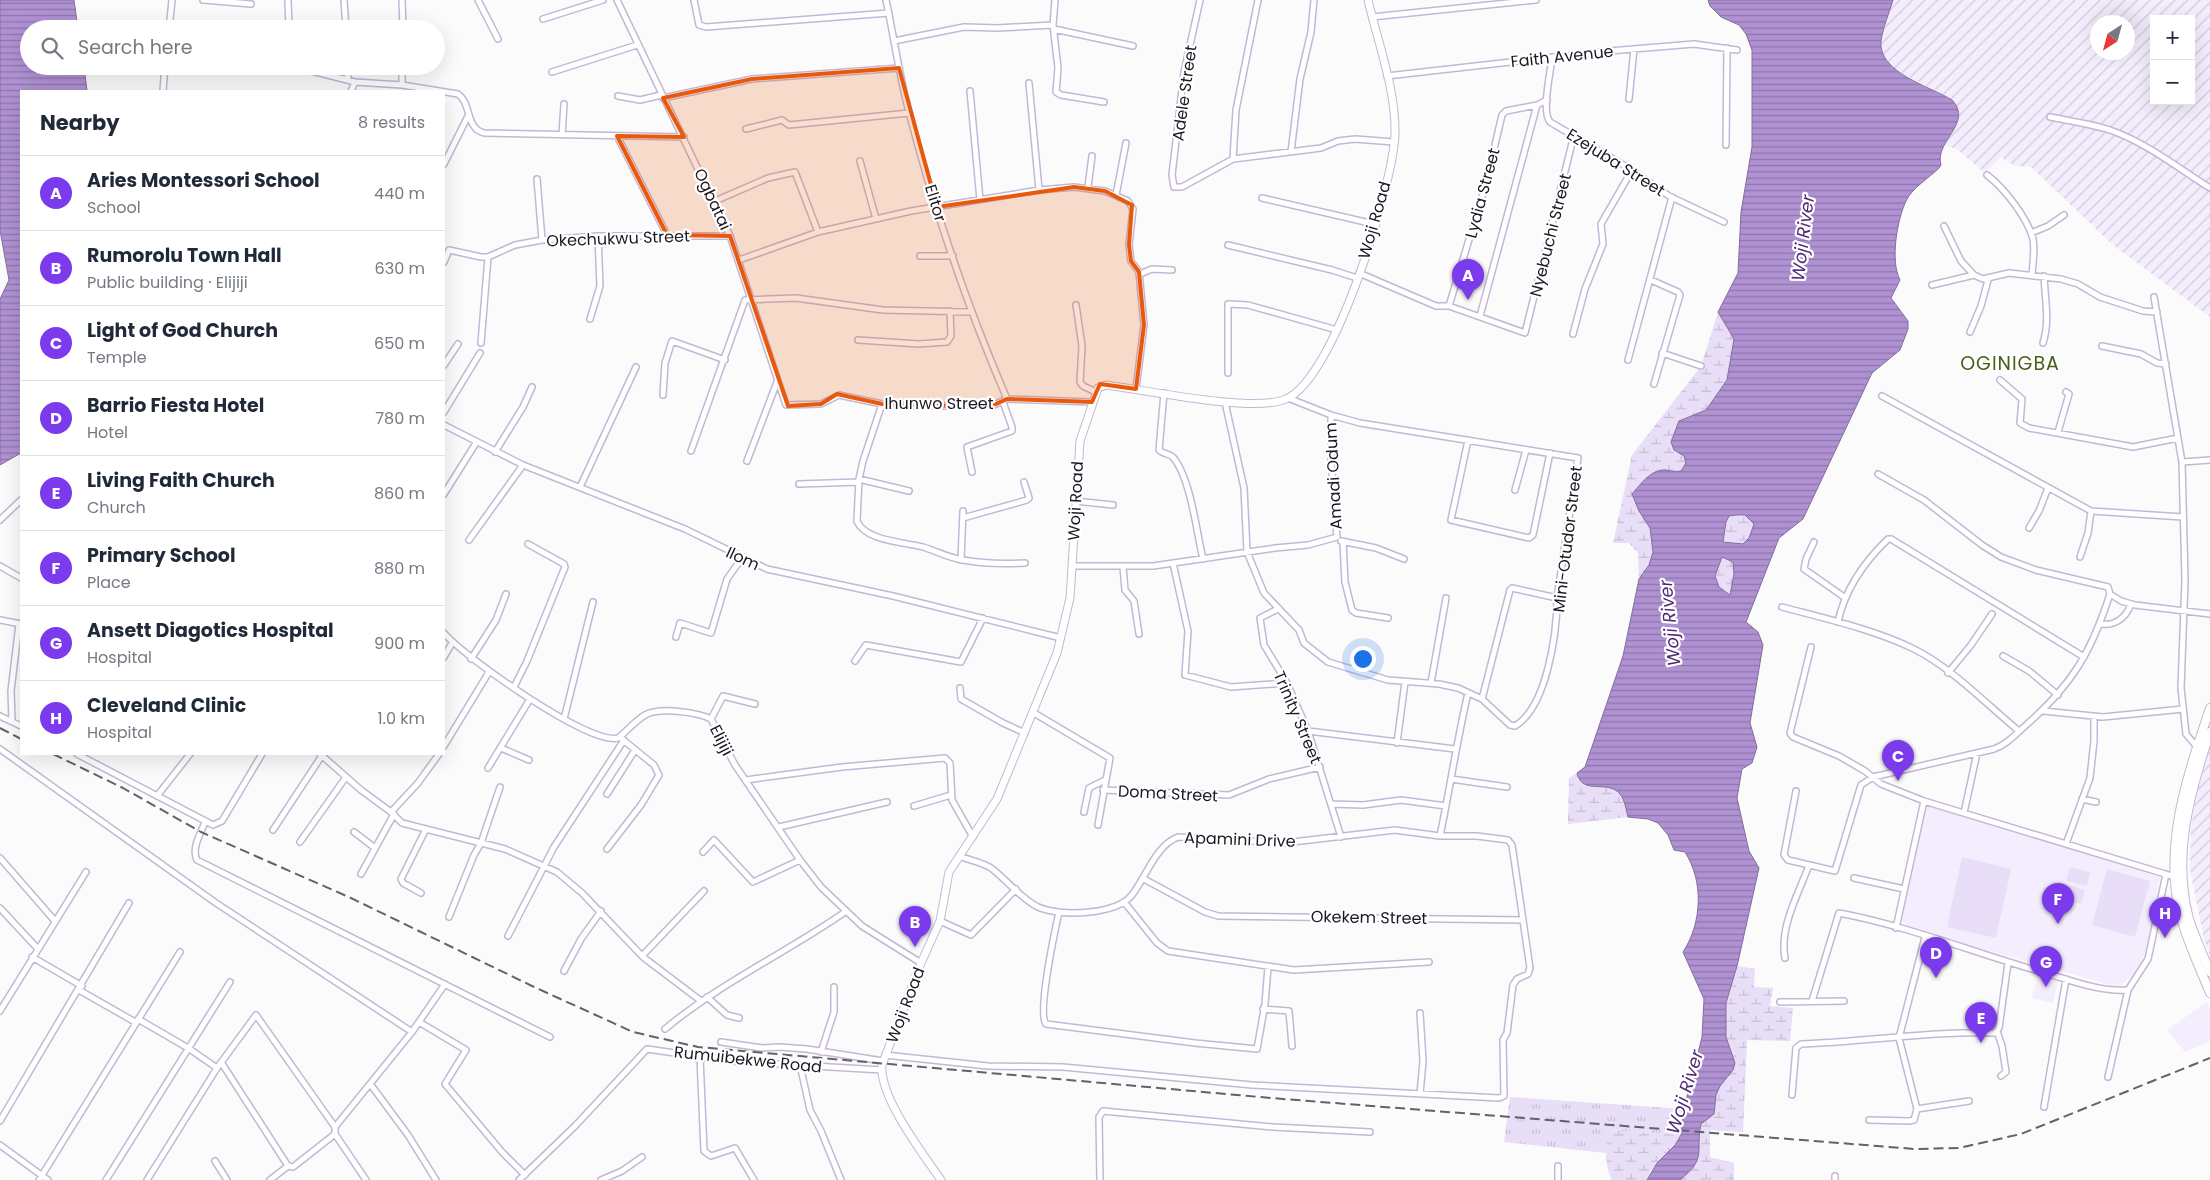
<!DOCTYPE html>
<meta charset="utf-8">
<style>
:root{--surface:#fff;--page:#f2f2f3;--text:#1f2937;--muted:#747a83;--line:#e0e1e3;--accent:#7c3aed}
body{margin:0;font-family:Poppins,sans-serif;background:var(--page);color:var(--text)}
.controls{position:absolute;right:15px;top:15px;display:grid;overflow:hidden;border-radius:0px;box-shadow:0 5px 20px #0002}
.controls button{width:45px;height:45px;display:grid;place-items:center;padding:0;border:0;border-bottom:1px solid var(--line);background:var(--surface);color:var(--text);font:25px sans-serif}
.compass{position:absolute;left:2090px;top:15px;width:45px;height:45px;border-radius:50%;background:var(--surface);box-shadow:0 5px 20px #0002;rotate:216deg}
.you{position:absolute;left:1362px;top:658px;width:18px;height:18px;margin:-12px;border:4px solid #fff;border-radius:50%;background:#1a73e8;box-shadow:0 0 0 8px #1a73e833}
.badge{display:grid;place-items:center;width:32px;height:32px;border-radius:50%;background:var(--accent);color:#fff;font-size:16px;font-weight:700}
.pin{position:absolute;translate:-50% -41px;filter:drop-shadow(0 1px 2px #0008)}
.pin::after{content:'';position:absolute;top:26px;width:18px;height:15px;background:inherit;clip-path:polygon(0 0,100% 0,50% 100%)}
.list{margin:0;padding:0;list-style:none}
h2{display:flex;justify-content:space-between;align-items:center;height:65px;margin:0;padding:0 20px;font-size:21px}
h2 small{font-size:16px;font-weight:400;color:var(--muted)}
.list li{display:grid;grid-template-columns:32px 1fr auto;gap:15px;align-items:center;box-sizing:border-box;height:75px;padding:0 20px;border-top:1px solid var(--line)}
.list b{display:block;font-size:19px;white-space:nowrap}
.list p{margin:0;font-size:16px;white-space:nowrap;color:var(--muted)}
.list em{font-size:16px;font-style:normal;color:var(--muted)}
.icon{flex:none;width:28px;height:28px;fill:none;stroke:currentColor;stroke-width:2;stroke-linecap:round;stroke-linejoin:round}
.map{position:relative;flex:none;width:2210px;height:1180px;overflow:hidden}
.search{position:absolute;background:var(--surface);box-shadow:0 5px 20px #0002;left:20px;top:20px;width:425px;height:55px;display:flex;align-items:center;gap:12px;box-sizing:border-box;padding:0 18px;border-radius:28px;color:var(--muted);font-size:19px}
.panel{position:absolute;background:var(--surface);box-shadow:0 5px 20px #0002;left:20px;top:90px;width:425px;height:665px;border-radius:0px}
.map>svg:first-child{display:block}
.built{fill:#f4edfd}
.industrial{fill:url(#industrial-furrows);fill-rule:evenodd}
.grass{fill:url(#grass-tufts)}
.wetland{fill:url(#wetland-marsh)}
.garden{fill:#e8def7}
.water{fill:url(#water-rules);stroke:#846d9e;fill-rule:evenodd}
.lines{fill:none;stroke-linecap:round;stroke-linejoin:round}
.minor-casing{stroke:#c4b7d6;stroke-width:8}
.secondary-casing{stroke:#c4b7d6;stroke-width:9}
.primary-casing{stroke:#c4b7d6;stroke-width:10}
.minor{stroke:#fff;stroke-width:5}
.secondary{stroke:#fff;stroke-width:7}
.primary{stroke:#fff;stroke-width:8}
.rail{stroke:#646169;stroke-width:2;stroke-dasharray:10 5;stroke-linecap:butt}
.marked{fill:#e8590c;fill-opacity:0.2;stroke:#e8590c;stroke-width:4;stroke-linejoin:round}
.labels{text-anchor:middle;stroke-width:4.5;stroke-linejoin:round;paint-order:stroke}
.street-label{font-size:16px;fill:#1c1723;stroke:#fff}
.water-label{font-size:18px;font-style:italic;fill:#502874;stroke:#fff}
.quarter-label{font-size:19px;letter-spacing:1px;fill:#4a6018;stroke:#fff}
</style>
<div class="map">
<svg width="2210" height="1180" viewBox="0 0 2210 1180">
<defs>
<pattern id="industrial-furrows" width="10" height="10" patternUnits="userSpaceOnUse" patternTransform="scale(1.25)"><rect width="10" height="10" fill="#f4edfd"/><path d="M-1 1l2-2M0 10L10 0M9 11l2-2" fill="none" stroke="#d1cad9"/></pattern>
<pattern id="grass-tufts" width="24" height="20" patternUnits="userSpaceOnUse" patternTransform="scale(1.25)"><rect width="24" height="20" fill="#e8def7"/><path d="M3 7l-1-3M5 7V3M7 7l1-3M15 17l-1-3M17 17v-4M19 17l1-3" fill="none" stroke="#c6bed3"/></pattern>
<pattern id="wetland-marsh" width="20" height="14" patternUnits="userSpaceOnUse" patternTransform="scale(1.25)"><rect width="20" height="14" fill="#e8def7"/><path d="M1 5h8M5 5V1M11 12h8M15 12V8" fill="none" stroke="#c6bed3"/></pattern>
<pattern id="water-rules" width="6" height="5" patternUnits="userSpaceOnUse" patternTransform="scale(1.25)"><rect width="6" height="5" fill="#b092d3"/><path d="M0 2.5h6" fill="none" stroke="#8e76ab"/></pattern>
</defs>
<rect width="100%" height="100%" fill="#fbfbfb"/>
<!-- built -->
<path class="built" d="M1926 805 2160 877 2147 949 2137 972 2120 986 2111 985 1907 928 1902 919Z
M2038 973 2059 978 2053 1003 2032 998Z
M2207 1002 2210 1009V1041L2185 1052 2167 1030Z"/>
<!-- industrial -->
<path class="industrial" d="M1893 0H2210V317L2113 245 2031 167 2014 166 2001 157 1985 173 1958 150 1943 144 1951 135 1948 97 1888 66 1882 54 1881 42ZM2154 19H2191V101H2154ZM2098 22H2128V52H2098Z
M2210 748V956L2204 940 2190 869 2191 829 2196 795Z"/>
<!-- grass -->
<path class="grass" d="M1510 1097 1684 1109 1681 1135 1608 1130 1606 1153 1504 1142Z"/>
<!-- wetland -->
<path class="wetland" d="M1718 312 1734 339 1727 380 1706 410 1679 421 1674 450 1684 456 1686 463 1681 471 1672 473 1664 470 1639 511C1642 516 1648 522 1650 527 1656 544 1652 567 1639 579L1638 553 1629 543H1613L1632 455 1701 366Z
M1737 515 1803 519 1779 538 1746 623 1730 595 1719 587 1715 576 1722 557 1726 522 1729 516Z
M1742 769 1737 798 1749 851 1759 868 1738 966 1755 969 1754 987 1773 988 1770 1006 1793 1008 1790 1041 1747 1040 1743 1132 1710 1130V1157L1734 1163V1180H1680C1692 1169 1705 1156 1698 1139L1722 1041 1725 834Z
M1577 773 1578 779 1594 786 1610 787 1617 790 1622 796 1628 817 1568 824 1569 778Z
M1608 1130 1681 1135C1671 1152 1653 1161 1647 1180H1612C1604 1165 1606 1147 1608 1130Z"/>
<!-- garden -->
<path class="garden" d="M1962 857 2011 869 1996 938 1947 927Z
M2070 867 2090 872 2087 886 2066 881Z
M2107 869 2150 881 2135 937 2092 925Z
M2065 884 2085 890 2081 904 2061 899Z"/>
<!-- water -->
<path class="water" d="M0 0H74L78 29H29V66H84L87 91H21V453L0 465V299L9 280 0 230Z
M1708 0H1893C1889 13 1883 28 1881 41 1878 73 1930 86 1952 100 1974 123 1934 141 1941 165L1939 168C1929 178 1912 188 1906 201 1897 220 1890 261 1900 280L1891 298 1908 321V329L1900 350 1872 373 1803 519 1779 538 1746 622 1758 632 1763 645 1750 723 1757 747 1752 763 1742 769 1737 798 1749 851 1759 868 1737 966 1726 1003V1037L1735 1063 1733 1070 1720 1086 1716 1095 1714 1114 1701 1124C1695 1152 1708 1157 1680 1180H1647L1657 1163 1675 1145 1681 1135 1684 1108 1702 1037 1704 999 1683 952C1702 923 1704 882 1685 852L1674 850 1668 835 1658 823 1648 819 1628 817C1626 810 1625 800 1620 794 1608 779 1582 796 1577 773L1585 767 1623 656 1639 579 1649 565 1653 552 1650 528 1639 511 1632 494C1640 485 1651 469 1665 470 1671 471 1675 472 1681 471L1686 463 1684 456 1674 450 1671 442 1679 421 1706 410 1727 380 1734 339 1718 312 1738 273 1741 212 1752 147V50L1746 34 1739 25 1721 17 1710 6ZM1737 515H1745L1754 524 1749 538 1743 544 1723 542 1726 522 1729 516ZM1722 557 1733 562 1734 574 1730 595 1719 587 1715 576Z"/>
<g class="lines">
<defs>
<path id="minor" d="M203 0 251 4
M288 0 289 29
M344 0 346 29
M402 0 403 29
M478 0 498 39
M617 0 730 236 786 405 821 404 839 395 882 404 931 406 994 405 1007 399 1092 402
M694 0 699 25 706 27 889 13
M886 0C894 37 899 75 909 112 934 209 967 306 1007 399
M1055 0 1053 25 1058 68 1056 92 1061 95 1104 102
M1200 0 1184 72 1172 175 1174 187H1182L1233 159 1321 148 1338 141 1355 139 1394 142
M1372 17 1536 0
M543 19 603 0
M169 29 172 0
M1054 29 1133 46
M894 41 964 27 997 28 1053 25
M1552 57C1551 71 1541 111 1550 122L1632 170 1669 196 1724 222
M292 66 355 82 402 85 458 94C472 104 465 128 484 133L684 137
M347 66 348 80
M552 72 637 45
M1387 76 1609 51 1694 44 1737 50
M1029 83 1039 190
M402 85V66
M163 91 165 66
M351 91 355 82
M970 91 980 200
M618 96 640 100 661 95
M663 98 752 79 899 68
M1629 99 1634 49
M2050 117C2070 121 2091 124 2110 130 2147 143 2178 168 2210 188
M746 129 782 120 789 125 909 113
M562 135 564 104
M617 136 667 235
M1726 145 1727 48
M1291 152 1300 79 1311 32 1314 0
M1233 159 1236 110 1258 0
M860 161 876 219
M444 164 468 116
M1987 175C2004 188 2027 217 2033 239 2035 250 2033 263 2032 274
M537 179 542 240
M1088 187 1092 156
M1116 195 1126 143
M1262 198 1374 224
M715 201 768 178 795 172 818 232
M1944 226 1961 261 1974 275 1983 279 2009 273 2061 279 2078 284 2100 297 2143 311 2157 312
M2031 233 2048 226 2064 215
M1228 245 1332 270 1357 278
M920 256H953
M739 260 818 232 911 211 1039 190 1074 187 1105 191 1128 201 1133 209 1129 245 1131 261 1139 272 1144 325 1136 389
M444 262 449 250 481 257H488L515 245 542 240 598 236H730
M1359 273 1436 306H1449L1525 333 1574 135
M1140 274 1152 269 1172 270
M1651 280 1678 292 1680 295 1654 384
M1932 285 1974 275
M2154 297 2182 462 2185 580 2181 688 2186 734 2197 747
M1076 305 1082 346 1080 382 1083 386 1096 392
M1449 306 1486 183 1502 115 1506 111 1537 105 1547 100
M1480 316 1537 105
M590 319 600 286 598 236
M1970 332 1981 306 1988 280
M1573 334 1585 289 1603 244 1601 224 1632 170
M858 340 919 344 947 342 951 336 950 311
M481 343 488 257
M2043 343C2050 321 2045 299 2044 276
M2102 346 2141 354 2157 363 2166 364
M1662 353 1701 366
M1628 360 1672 197
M444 365 458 344
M1228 373V304L1248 305 1337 330
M2000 380 2022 399 2020 423 2029 428 2133 447 2178 438
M1164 393 1159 450C1163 454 1170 454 1173 457 1191 479 1196 530 1203 559
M663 395 665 363 672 341 725 360
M1882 396 2091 511 2183 517
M1225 402 1244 488 1247 552 1264 593 1299 630 1304 643 1328 662 1388 680 1439 684 1458 688 1482 699 1510 725 1515 726C1547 707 1557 633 1557 598L1578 458 1360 423 1331 415 1288 398
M882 404 863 461 859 479 857 521C865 541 904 542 923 547 936 551 949 558 963 560 984 564 1004 564 1025 563
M444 412 480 353
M1331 415V460L1337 537
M444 425 523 465 685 529 767 569 893 596 1061 638
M2058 432 2069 394 2066 392
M1468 440 1451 520 1529 538 1533 535 1550 453
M691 451 745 300 796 298 883 310 972 312
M495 452 523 407 532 387
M747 461 777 382
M2182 462 2210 460
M972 472 967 447 1012 431V427L1003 402
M1878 474 1924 500 1982 545 2001 557 2036 570 2108 587 2110 594 2121 601 2135 605 2210 614
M859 479 909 491
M799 484 859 482
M580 487 636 367
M1515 490 1526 450
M444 494 476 443
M1075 501 1113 505
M963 518 1027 500 1029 498 1024 482
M0 520 21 500
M2029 528 2039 511 2048 488
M469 540 523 465
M1341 541 1376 548 1404 559
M1343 542 1345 582 1352 610 1356 613 1388 618
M1814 542 1806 559 1804 569 1844 597
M2080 557 2088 533 2091 511
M961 560 963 511
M1173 563 1188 631 1185 675 1231 687 1287 683
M0 566 21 578
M1072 566H1153L1275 548 1308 545 1337 537
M1123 567 1125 590 1134 601 1139 634
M1782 607C1823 618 1876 630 1914 649 1952 668 1986 704 2019 731
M1278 609 1260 618 1264 645 1287 683 1308 731 1341 837
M0 620 21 624
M1838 622C1845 589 1863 563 1888 539H1891L2084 657
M2101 624C2115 626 2126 618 2131 604
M444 633C464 657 590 746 618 738 627 731 635 721 645 715 659 707 697 712 711 719L735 765 800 860 821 887 862 926 921 963
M676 637 680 623 711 633 727 579 742 558
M1811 647 1790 733 1793 737 1839 756 1865 771 1881 784 1924 801 2175 877
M2003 656 2029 671 2058 695
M444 657 452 643
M471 659 496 620 506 594
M855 661 866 645 961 662 983 618
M1948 673 1971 645 1992 614
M1431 683 1446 598
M514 687 527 661 565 567 564 564 528 544
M960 688 961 699 1003 723 1025 733
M1482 699 1510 590 1512 588 1557 598
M2043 711 2103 717 2183 709
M1034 713 1110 758 1098 825
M0 716 21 726
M564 719 593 602
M711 719 723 696 755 704
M12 720 11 691 19 624
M1308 731 1455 749
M1397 743 1405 682
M444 746 489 672
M501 748 529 760
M0 749 216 903 412 1032
M77 754 213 825 222 821 262 754
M320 754 361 790 391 812 402 823 505 849 557 872 582 893 643 957 701 1001
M488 768 530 699
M1451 779 1507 787
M746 780 842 767 945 758 950 763 952 800 973 837
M1103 790 1229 795 1269 779 1320 767
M1796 791 1784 855 1788 860 1835 871 1861 785 1873 777 1994 749C2006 745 2015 735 2025 726 2072 685 2091 653 2110 594
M607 794 635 750
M157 796 190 754
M2082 799 2096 802
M1332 804 1363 805 1401 800 1446 806
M914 806 951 795
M391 812 418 783 439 754
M1084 812 1089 788 1105 780
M1964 813 1977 753
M205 822C201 833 191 848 197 860L550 1037
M779 827 887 802
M273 830 323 754
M354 832 375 848
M1440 836C1450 788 1457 740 1468 693
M300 842 346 777
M2066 844 2090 778 2094 741V717
M607 849 641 805 659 775 654 765 622 739
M703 852 714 840 753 882 800 860
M0 858 55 921
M361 874 394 814
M1854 878 1904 889
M1144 879 1205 912 1218 916 1523 920
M421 893 403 883 401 879 426 829
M1125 903 1157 943 1168 951 1294 970 1429 962
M0 908 38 949
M1059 912C1055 930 1037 1014 1046 1024L1195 1043 1257 1049 1265 1004 1268 967
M449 917 474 855 481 843 500 787
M940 921 971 935 1016 889
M1896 928 1924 801
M508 936 554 847 624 740
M642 956 704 891
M32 957 82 986
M1785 958C1779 927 1799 893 1809 865
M564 971 581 939 601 911
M79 990 135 1022
M707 997 727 1015 739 1018
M1812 1001 1839 913C1908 926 1975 953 2042 972 2070 980 2099 992 2128 990
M1780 1002 1844 1001
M1263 1009 1289 1011 1292 1046
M0 1011 86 872
M1420 1013 1423 1061 1420 1094
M138 1019 188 1048 217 1068
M419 1022 466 1050 445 1084 502 1152 525 1175
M665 1029C720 983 786 953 845 912
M1997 1031 2002 1046 2006 1072 2001 1076
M721 1042 762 1048 779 1047 807 1049 883 1061
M821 1052 834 1012V987
M885 1055 988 1066 1063 1067 1252 1085 1499 1098 1504 1096 1503 1040 1507 1033 1513 985 1517 979 1528 974 1530 968 1512 845 1508 840 1477 836H1440L1395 830 1284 843 1178 837C1156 845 1146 877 1132 895 1116 915 1060 917 1038 907 1020 898 1007 880 991 868 982 862 969 860 959 856
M700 1057 704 1151 711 1156 735 1148 754 1180
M221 1062 288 1166 293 1167 335 1134
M800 1065 810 1110 821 1131 841 1180
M2108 1077 2128 990 2148 959 2166 874
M371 1085 408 1135 436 1180
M1792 1095 1796 1048 1801 1044C1865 1042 1930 1031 1995 1033L1999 1028 2008 963
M2044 1107 2066 979
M1917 1109 1969 1101
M1869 1120 1909 1121 1914 1120 1917 1109 1899 1038 1925 937
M0 1121 129 903
M0 1145 48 1180
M215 1161 227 1180
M1835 1176V1180
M39 1180 180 952
M106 1180 230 982
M147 1180 217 1068 256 1015 335 1127
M270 1180 288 1166
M366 1180 335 1134V1127L412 1032 445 984
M519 1180 575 1126 647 1049 730 1061 882 1070
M601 1180 622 1171 642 1157
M1100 1180 1099 1117 1103 1111 1273 1127 1370 1132
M1558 1180V1166"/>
<path id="secondary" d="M941 1180C923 1154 879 1097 882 1065L921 963 940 921 949 872 997 799 1057 653 1070 598 1080 441 1098 388 1106 385C1145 390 1254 413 1286 399 1335 379 1393 185 1395 134 1396 90 1378 43 1368 0"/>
<path id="primary" d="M2210 708C2188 774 2164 840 2179 911 2186 939 2199 966 2210 993
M2210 732C2190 792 2172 856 2189 919 2195 937 2203 955 2210 972"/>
</defs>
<!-- minor casing -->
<use href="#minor" class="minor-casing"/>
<!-- secondary casing -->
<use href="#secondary" class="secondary-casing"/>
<!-- primary casing -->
<use href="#primary" class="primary-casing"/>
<!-- minor -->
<use href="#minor" class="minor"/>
<!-- secondary -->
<use href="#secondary" class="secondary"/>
<!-- primary -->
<use href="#primary" class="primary"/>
<!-- rail -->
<path class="rail" d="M0 728 21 739
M53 754 123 788 201 832 351 898 532 986 633 1032 698 1047 1271 1098 1915 1149 1959 1148 2021 1134 2210 1058"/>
</g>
<!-- marked area -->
<path class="marked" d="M899 68 937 207 1074 187 1105 191 1132 205 1129 245 1131 261 1139 272 1144 325 1136 389 1100 384 1092 402 1007 399 994 405 931 406 882 404 837 394 821 404 788 406 730 236 667 235 617 136 684 137 663 98 752 79Z"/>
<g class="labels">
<!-- street labels -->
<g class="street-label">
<text transform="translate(1562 56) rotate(-6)" y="6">Faith Avenue</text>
<text transform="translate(1184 93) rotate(-82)" y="6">Adele Street</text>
<text transform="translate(1616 162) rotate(32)" y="6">Ezejuba Street</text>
<text transform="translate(1482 193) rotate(-75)" y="6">Lydia Street</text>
<text transform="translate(713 199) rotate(65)" y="6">Ogbatai</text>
<text transform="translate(936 203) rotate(73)" y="6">Elitor</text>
<text transform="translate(1374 220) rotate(-74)" y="6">Woji Road</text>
<text transform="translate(1550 235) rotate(-76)" y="6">Nyebuchi Street</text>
<text transform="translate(618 238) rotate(-2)" y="6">Okechukwu Street</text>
<text x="939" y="409">Ihunwo Street</text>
<text transform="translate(1333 476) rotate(-93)" y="6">Amadi Odum</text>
<text transform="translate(1075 501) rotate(-87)" y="6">Woji Road</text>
<text transform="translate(1567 539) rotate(-83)" y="6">Mini-Otudor Street</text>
<text transform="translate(743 558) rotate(25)" y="6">Ilom</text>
<text transform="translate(1298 717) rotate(67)" y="6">Trinity Street</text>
<text transform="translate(722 740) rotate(63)" y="6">Elijiji</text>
<text transform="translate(1168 793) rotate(3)" y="6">Doma Street</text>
<text transform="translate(1240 839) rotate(2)" y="6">Apamini Drive</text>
<text transform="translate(1369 917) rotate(1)" y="6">Okekem Street</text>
<text transform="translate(905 1005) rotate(-69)" y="6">Woji Road</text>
<text transform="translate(748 1059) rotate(6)" y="6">Rumuibekwe Road</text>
</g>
<!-- water labels -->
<g class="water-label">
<text transform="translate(1803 238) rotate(-83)" y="6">Woji River</text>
<text transform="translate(1670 623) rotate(-96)" y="6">Woji River</text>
<text transform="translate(1685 1092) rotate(-73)" y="6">Woji River</text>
</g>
<!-- quarter labels -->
<g class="quarter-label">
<text x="2010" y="370">OGINIGBA</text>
</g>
</g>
</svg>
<div class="controls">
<button>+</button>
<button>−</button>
</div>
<svg class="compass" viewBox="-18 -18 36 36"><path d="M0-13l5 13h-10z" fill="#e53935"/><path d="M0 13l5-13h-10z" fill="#747a83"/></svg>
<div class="you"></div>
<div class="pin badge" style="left:1468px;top:300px">A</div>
<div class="pin badge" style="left:915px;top:947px">B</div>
<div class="pin badge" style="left:1898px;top:781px">C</div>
<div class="pin badge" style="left:1936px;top:978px">D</div>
<div class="pin badge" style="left:1981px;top:1043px">E</div>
<div class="pin badge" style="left:2058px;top:924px">F</div>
<div class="pin badge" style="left:2046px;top:987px">G</div>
<div class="pin badge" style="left:2165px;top:938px">H</div>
<div class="search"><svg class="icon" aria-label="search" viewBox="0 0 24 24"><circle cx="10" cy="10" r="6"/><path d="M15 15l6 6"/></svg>Search here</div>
<section class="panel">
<h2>Nearby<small>8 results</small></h2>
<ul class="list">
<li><span class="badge">A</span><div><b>Aries Montessori School</b><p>School</p></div><em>440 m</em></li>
<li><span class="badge">B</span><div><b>Rumorolu Town Hall</b><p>Public building · Elijiji</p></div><em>630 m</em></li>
<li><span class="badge">C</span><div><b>Light of God Church</b><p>Temple</p></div><em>650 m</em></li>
<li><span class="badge">D</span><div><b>Barrio Fiesta Hotel</b><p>Hotel</p></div><em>780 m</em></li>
<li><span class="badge">E</span><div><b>Living Faith Church</b><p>Church</p></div><em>860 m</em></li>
<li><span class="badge">F</span><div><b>Primary School</b><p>Place</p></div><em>880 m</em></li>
<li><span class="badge">G</span><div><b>Ansett Diagotics Hospital</b><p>Hospital</p></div><em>900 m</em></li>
<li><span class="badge">H</span><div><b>Cleveland Clinic</b><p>Hospital</p></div><em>1.0 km</em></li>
</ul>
</section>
</div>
